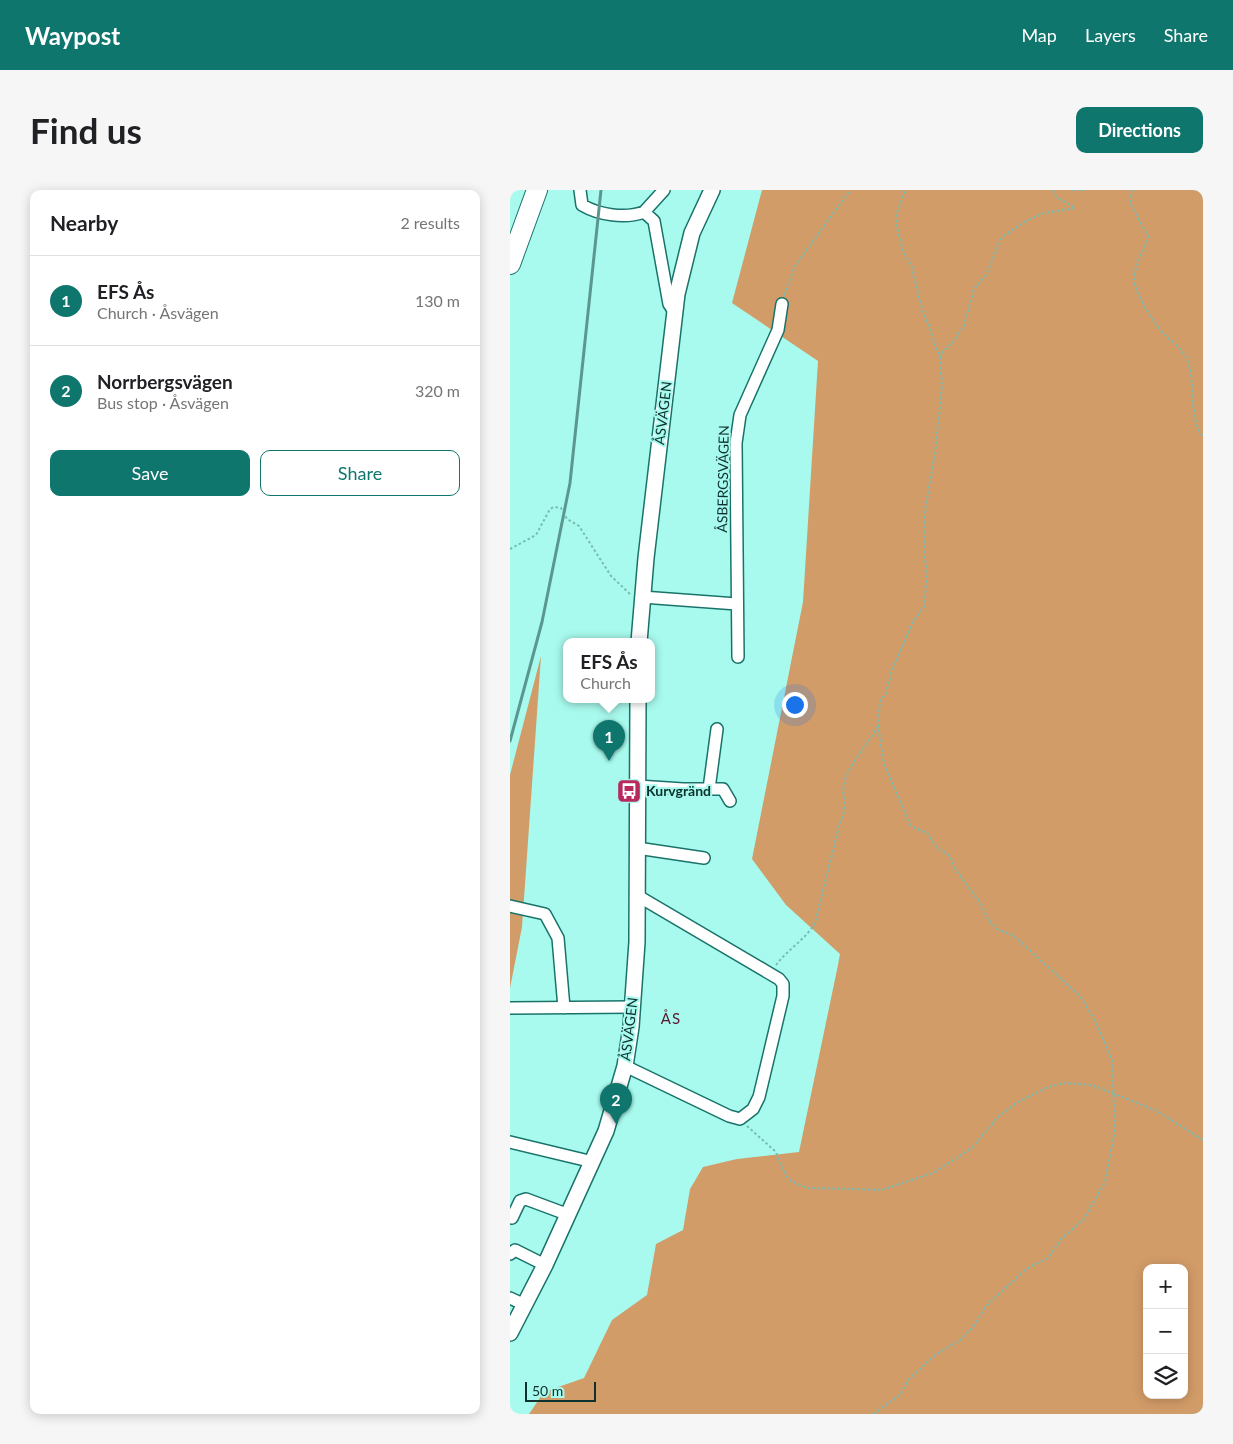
<!DOCTYPE html>
<meta charset="utf-8">
<style>
:root{--surface:#fff;--page:#f6f6f6;--text:#202124;--muted:#757577;--line:#e0e0e0;--accent:#0f766e}
body{margin:0;font-family:Lato,sans-serif;background:var(--page);color:var(--text)}
.controls{position:absolute;right:15px;bottom:15px;display:grid;overflow:hidden;border-radius:10px;box-shadow:0 2px 12px #0003}
.controls button{width:45px;height:45px;display:grid;place-items:center;padding:0;border:0;border-bottom:1px solid var(--line);background:var(--surface);color:var(--text);font:25px sans-serif}
.scale{position:absolute;left:15px;bottom:12px;width:71px;box-sizing:border-box;padding-left:5px;border:2px solid #0d312d;border-top:0;font-size:14px;line-height:18px;white-space:nowrap;color:#0d312d;-webkit-text-stroke:4px #a8faee;paint-order:stroke}
.you{position:absolute;left:284px;top:514px;width:18px;height:18px;margin:-12px;border:4px solid #fff;border-radius:50%;background:#1a73e8;box-shadow:0 0 0 8px #1a73e833}
.badge{display:grid;place-items:center;width:32px;height:32px;border-radius:50%;background:var(--accent);color:#fff;font-size:16px;font-weight:700}
.pin{position:absolute;translate:-50% -41px;filter:drop-shadow(0 1px 2px #0008)}
.pin::after{content:'';position:absolute;top:26px;width:18px;height:15px;background:inherit;clip-path:polygon(0 0,100% 0,50% 100%)}
.popup{position:absolute;left:53px;top:448px;width:92px;height:65px;box-sizing:border-box;display:grid;place-content:center;border-radius:10px;background:var(--surface);filter:drop-shadow(0 1px 4px #0005);font-size:16px;white-space:nowrap;color:var(--muted)}
.popup b{font-size:19px;color:var(--text)}
.popup::after{content:'';position:absolute;left:50%;top:100%;margin-left:-10px;border:10px solid transparent;border-top-color:var(--surface)}
.list{margin:0;padding:0;list-style:none}
h2{display:flex;justify-content:space-between;align-items:center;height:65px;margin:0;padding:0 20px;font-size:21px}
h2 small{font-size:16px;font-weight:400;color:var(--muted)}
.list li{display:grid;grid-template-columns:32px 1fr auto;gap:15px;align-items:center;box-sizing:border-box;height:90px;padding:0 20px;border-top:1px solid var(--line)}
.list b{display:block;font-size:19px;white-space:nowrap}
.list p{margin:0;font-size:16px;white-space:nowrap;color:var(--muted)}
.list em{font-size:16px;font-style:normal;color:var(--muted)}
.actions{display:flex;gap:10px;padding:15px 20px}
.actions a{flex:1;padding:11px 0;border:1px solid var(--accent);border-radius:10px;text-align:center;font-size:18px;color:var(--accent)}
.actions .main{background:var(--accent);color:#fff}
.icon{flex:none;width:28px;height:28px;fill:none;stroke:currentColor;stroke-width:2;stroke-linecap:round;stroke-linejoin:round}
.map{position:relative;flex:none;width:693px;height:1224px;overflow:hidden;border-radius:10px}
header{display:flex;align-items:center;gap:30px;box-sizing:border-box;height:70px;padding:0 25px;background:var(--accent);color:#fff}
header strong{font-size:24px}
nav{display:flex;gap:28px;margin-inline-start:auto;font-size:18px}
.intro{display:flex;align-items:center;justify-content:space-between;box-sizing:border-box;height:120px;padding:0 30px}
h1{margin:0;font-size:35px}
.button{padding:12px 22px;border-radius:10px;background:var(--accent);color:#fff;font-size:18px;font-weight:700}
main{display:flex;gap:30px;padding:0 30px}
aside{flex:1;background:var(--surface);border-radius:10px;box-shadow:0 2px 12px #0003}
.map>svg:first-child{display:block}
.forest{fill:#d29c68;fill-rule:evenodd}
.lines{fill:none;stroke-linecap:round;stroke-linejoin:round}
.street-casing{stroke:#19736a;stroke-width:14}
.secondary-casing{stroke:#19736a;stroke-width:18}
.highway-casing{stroke:#19736a;stroke-width:22}
.path{stroke:#78bbb2;stroke-width:2;stroke-dasharray:2.5 2.5;stroke-linecap:butt}
.street{stroke:#fff;stroke-width:11}
.secondary{stroke:#fff;stroke-width:15}
.highway{stroke:#fff;stroke-width:20}
.rail{stroke:#5b978f;stroke-width:3}
.labels{text-anchor:middle;stroke-width:4;stroke-linejoin:round;paint-order:stroke}
.street-label{font-size:14px;fill:#0d312d;stroke:#a8faee}
.poi-label{font-size:14px;font-weight:bold;fill:#0d312d;stroke:#a8faee;text-anchor:start}
.neighbourhood-label{font-size:15px;letter-spacing:1px;fill:#5b182e;stroke:#a8faee}
</style>
<header>
<strong>Waypost</strong>
<nav><a>Map</a><a>Layers</a><a>Share</a></nav>
</header>
<div class="intro"><h1>Find us</h1><a class="button">Directions</a></div>
<main>
<aside>
<h2>Nearby<small>2 results</small></h2>
<ul class="list">
<li><span class="badge">1</span><div><b>EFS Ås</b><p>Church · Åsvägen</p></div><em>130 m</em></li>
<li><span class="badge">2</span><div><b>Norrbergsvägen</b><p>Bus stop · Åsvägen</p></div><em>320 m</em></li>
</ul>
<div class="actions"><a class="main">Save</a><a>Share</a></div>
</aside>
<div class="map">
<svg width="693" height="1224" viewBox="0 0 693 1224">
<rect width="100%" height="100%" fill="#a8faee"/>
<!-- forest -->
<path class="forest" d="M252 0H693V1224H19L34 1202 74 1188 102 1130 137 1105 146 1054 173 1040 180 999 193 977 227 969 289 962 328 775 330 764 276 715 242 669 293 412 308 171 222 113ZM637 1078H674V1205H637Z
M31 466 12 737 0 798V585Z"/>
<g class="lines">
<defs>
<path id="street" d="M70 0 72 15C89 25 115 29 134 22L144 31 159 114 165 123
M134 22 154 0
M132 407 227 414
M228 467 226 253 230 225 268 140 272 114
M128 596 173 599H213L220 611
M199 599 207 539
M127 658 194 668
M0 716 35 724 48 748 54 818
M0 818 123 817
M115 876 219 926 230 929 243 919 249 907 273 806V794L269 789 128 706
M0 952 83 972
M2 1028 10 1011 16 1009 59 1025
M0 1064 5 1060 35 1075
M0 1108 15 1115"/>
<path id="secondary" d="M129 452 136 368 167 104 182 43 202 0
M0 1143 35 1075 96 941 115 876 121 837 127 752 128 510"/>
<path id="highway" d="M0 74 27 0"/>
</defs>
<!-- street casing -->
<use href="#street" class="street-casing"/>
<!-- secondary casing -->
<use href="#secondary" class="secondary-casing"/>
<!-- highway casing -->
<use href="#highway" class="highway-casing"/>
<!-- path -->
<path class="path" d="M562 0H576
M622 0 620 13 638 46C636 60 624 74 624 89 625 105 645 135 656 146 663 153 675 161 678 172 686 195 678 226 693 247
M274 105 285 76 340 0
M430 168 433 161 443 152 454 136 464 99 476 85 492 47 514 32 534 23 565 18 546 7 543 0
M0 359 26 345 40 319 44 317 51 318 57 329 69 336 101 386 120 404
M266 775C278 759 296 749 305 733L330 632C340 610 331 611 334 594 337 576 359 553 368 536
M237 936 266 962 269 972 279 990 297 998 343 999 371 1000 423 983 462 958 487 928 506 913 538 897 553 893 582 895 647 921 693 950
M363 1224 390 1205 398 1190 425 1165 450 1150 464 1136 476 1116 516 1079 538 1068 552 1048 573 1030 595 992 605 940 602 870 583 827 570 806 503 745 488 740 478 729 471 714 446 680 440 666 427 658 417 643 403 637 399 633 374 574 368 536 370 511 376 503 382 479 403 432 414 417 417 382 414 362V327L425 263 432 196 430 168 411 115 402 78 393 60 387 38 386 26 395 0"/>
<!-- street -->
<use href="#street" class="street"/>
<!-- secondary -->
<use href="#secondary" class="secondary"/>
<!-- highway -->
<use href="#highway" class="highway"/>
<!-- rail -->
<path class="rail" d="M0 551 32 432 60 293 91 0"/>
</g>
<!-- icons -->
<defs>
<symbol id="bus-square" viewBox="-11 -11 22 22"><rect x="-9" y="-9" width="18" height="18" rx="4" fill="#b82a5d" stroke="#a8faee"/><path d="M-5-6H5V4H4V6H2V4H-2V6H-4V4H-5ZM-3.5-4V0h7V-4ZM-3.5 1.2v1.5H-2V1.2ZM2 1.2v1.5H3.5V1.2Z" fill="#fff"/></symbol>
</defs>
<g fill-rule="evenodd">
<use href="#bus-square" x="105" y="587" width="28" height="28"/>
</g>
<g class="labels">
<!-- street labels -->
<g class="street-label">
<text transform="translate(153 223) rotate(-83)" y="5">ÅSVÄGEN</text>
<text transform="translate(213 289) rotate(-89)" y="5">ÅSBERGSVÄGEN</text>
<text transform="translate(119 839) rotate(-83)" y="5">ÅSVÄGEN</text>
</g>
<!-- poi labels -->
<g class="poi-label">
<text x="136" y="606">Kurvgränd</text>
</g>
<!-- neighbourhood labels -->
<g class="neighbourhood-label">
<text x="161" y="834">ÅS</text>
</g>
</g>
</svg>
<div class="controls">
<button>+</button>
<button>−</button>
<button><svg class="icon" aria-label="layers" viewBox="0 0 24 24"><path d="M12 4l9 5-9 5-9-5zM3 14l9 5 9-5"/></svg></button>
</div>
<div class="scale">50 m</div>
<div class="you"></div>
<div class="pin badge" style="left:99px;top:571px">1</div>
<div class="popup"><b>EFS Ås</b>Church</div>
<div class="pin badge" style="left:106px;top:934px">2</div>
</div>
</main>
